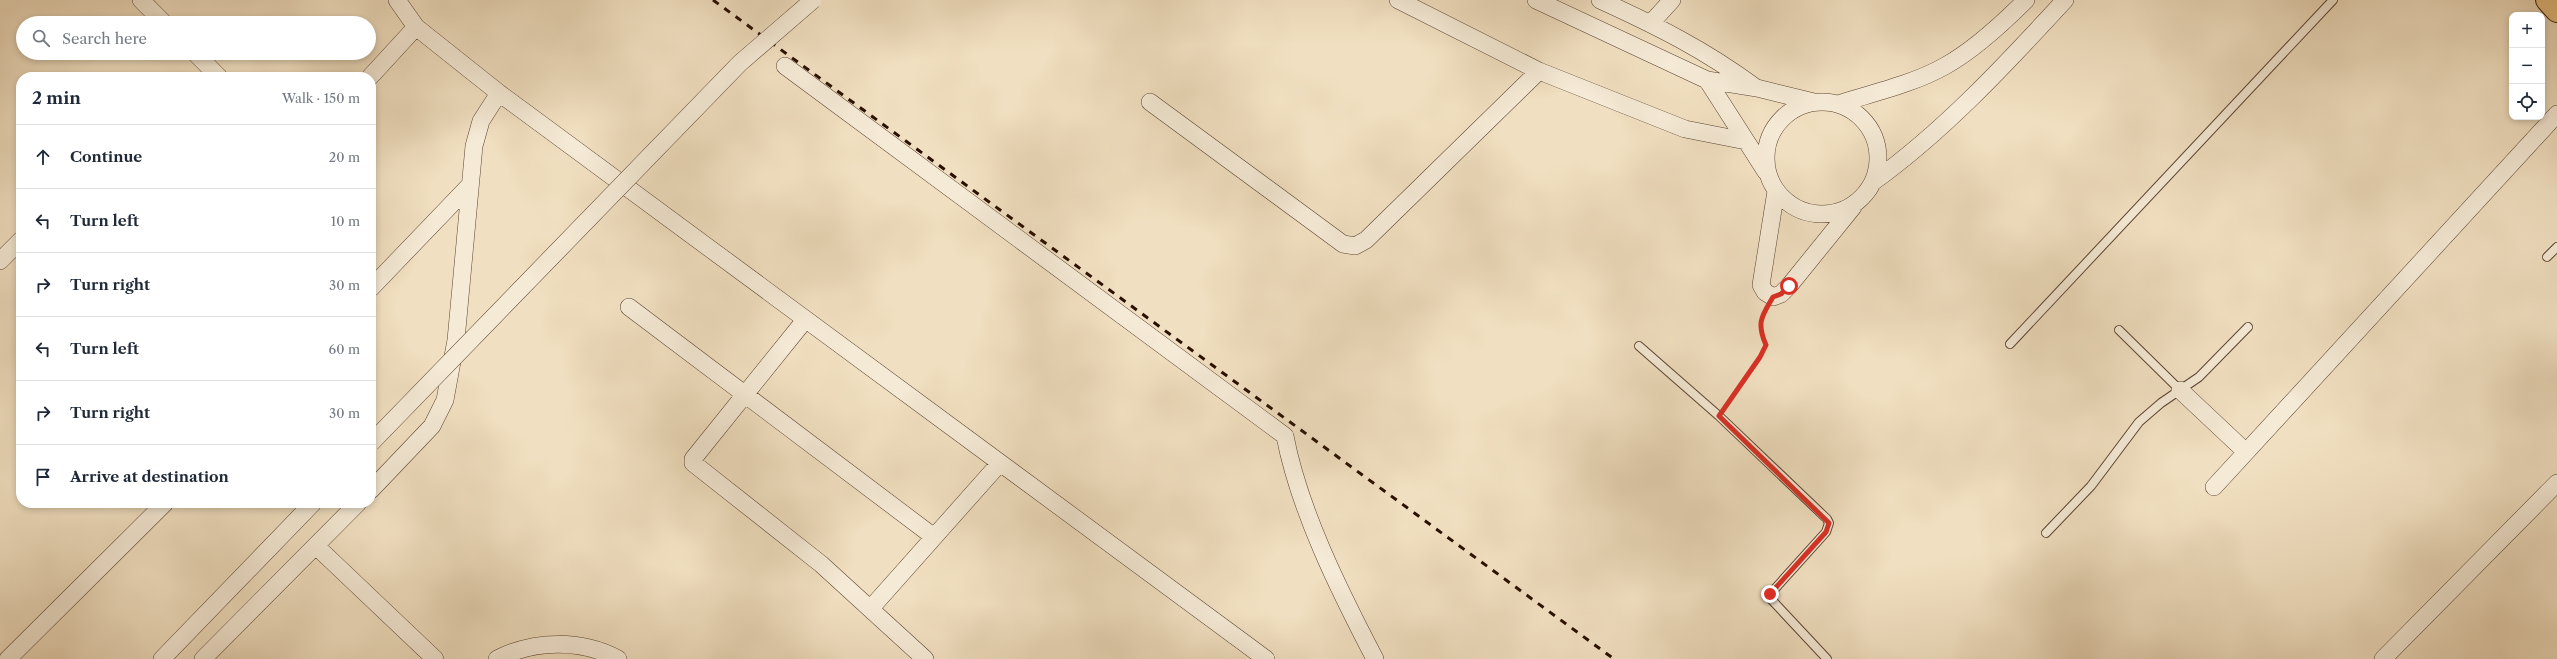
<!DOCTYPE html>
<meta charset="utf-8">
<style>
:root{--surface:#fff;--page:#f2f2f3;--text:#1f2937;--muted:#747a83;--line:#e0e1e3}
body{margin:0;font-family:"Libre Caslon Text",serif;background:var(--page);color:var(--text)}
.controls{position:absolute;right:12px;top:12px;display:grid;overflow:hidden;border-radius:8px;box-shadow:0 2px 6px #0003}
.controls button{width:36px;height:36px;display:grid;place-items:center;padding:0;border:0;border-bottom:1px solid var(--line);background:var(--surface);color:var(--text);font:20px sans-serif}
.stop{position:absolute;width:12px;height:12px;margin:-9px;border:3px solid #d93025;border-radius:50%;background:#fff}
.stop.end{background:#d93025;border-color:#fff;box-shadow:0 1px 4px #0008}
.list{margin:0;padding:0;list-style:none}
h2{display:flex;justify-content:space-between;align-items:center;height:52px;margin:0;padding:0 16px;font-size:17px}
h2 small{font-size:13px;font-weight:400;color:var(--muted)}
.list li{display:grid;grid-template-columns:26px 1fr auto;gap:12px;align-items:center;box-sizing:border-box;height:64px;padding:0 16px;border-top:1px solid var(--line)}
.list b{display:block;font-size:15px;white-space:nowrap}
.list em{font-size:13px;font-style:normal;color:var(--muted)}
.icon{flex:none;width:22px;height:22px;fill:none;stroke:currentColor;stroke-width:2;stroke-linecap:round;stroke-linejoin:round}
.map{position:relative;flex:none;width:2557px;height:659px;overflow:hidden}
.search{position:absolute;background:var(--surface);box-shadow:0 2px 6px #0003;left:16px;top:16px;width:360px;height:44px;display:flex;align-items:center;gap:10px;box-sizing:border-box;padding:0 14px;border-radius:22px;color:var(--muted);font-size:15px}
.panel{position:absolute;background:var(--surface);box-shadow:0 2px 6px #0003;left:16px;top:72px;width:360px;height:436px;border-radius:16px}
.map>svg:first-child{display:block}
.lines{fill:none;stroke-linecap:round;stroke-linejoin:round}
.lane-casing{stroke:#5b4331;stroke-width:10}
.street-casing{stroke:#5b4331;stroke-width:18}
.highway-casing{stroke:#290f01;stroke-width:24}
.path{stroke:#290f01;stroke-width:2.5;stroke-dasharray:1 2;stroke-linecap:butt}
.lane{stroke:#f5ead6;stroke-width:8}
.street{stroke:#f5ead6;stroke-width:17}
.highway{stroke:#e8c080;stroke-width:22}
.rail{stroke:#290f01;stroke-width:3;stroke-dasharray:7 7;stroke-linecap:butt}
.street-bridge-casing{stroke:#5b4331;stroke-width:18;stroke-linecap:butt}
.street-bridge{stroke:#f5ead6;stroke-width:17}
.route{stroke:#d93025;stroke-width:5}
</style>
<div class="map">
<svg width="2557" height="659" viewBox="0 0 2557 659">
<rect width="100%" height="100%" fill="#f0dfc0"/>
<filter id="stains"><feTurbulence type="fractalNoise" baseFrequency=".005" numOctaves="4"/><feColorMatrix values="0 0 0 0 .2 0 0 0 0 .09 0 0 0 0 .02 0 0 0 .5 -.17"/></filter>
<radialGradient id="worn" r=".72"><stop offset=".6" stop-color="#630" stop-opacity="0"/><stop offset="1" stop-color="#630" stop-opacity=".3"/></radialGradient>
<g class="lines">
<defs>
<path id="lane" d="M2547 257 2557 247
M2119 330 2180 390
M2010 344 2333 0
M1639 346 1719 416 1827 519 1829 523 1826 532 1772 592 1770 598 1827 659
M2046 533 2091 486 2139 422 2161 403 2199 377 2248 327"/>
<path id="street" d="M141 0 164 23
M397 0 416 27 499 93 1266 659
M1398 0 1539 71 1685 129 1746 141
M1536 0 1707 80 1757 88 1814 102
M1600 0C1657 26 1705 50 1755 87
M1651 23 1672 0
M195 53 219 77
M785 66 1285 436C1299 510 1340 592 1375 659
M370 77 416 27
M1707 80 1766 172
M1766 158a56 56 0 1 1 112 0a56 56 0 1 1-112 0Z
M1150 102 1343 244 1355 246 1366 240 1539 71
M1838 104C1873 93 1913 84 1945 66 1974 50 2002 24 2026 0
M1873 182C1944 131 2006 64 2065 0
M1776 191 1761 285 1765 292 1773 297 1781 294 1789 286 1853 207
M0 261 21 240
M371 288 470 185
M629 307 934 537
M805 320 693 459V463L821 564 925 659
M2180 390 2246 452
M2214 487 2557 114
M371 490 432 426 445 400 456 340 474 146 481 121 499 93
M316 546 435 659
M871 608 999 464
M8 659 165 503
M162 659 313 503
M203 659 358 503
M497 659C534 640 581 639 618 659
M2383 659 2557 483"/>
<path id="highway" d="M2547 0 2557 11"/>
</defs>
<!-- lane casing -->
<use href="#lane" class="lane-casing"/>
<!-- street casing -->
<use href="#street" class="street-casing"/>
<!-- highway casing -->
<use href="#highway" class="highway-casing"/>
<!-- path -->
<path class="path" d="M1726 406 1760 357 1766 345C1760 332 1758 323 1765 311"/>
<!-- lane -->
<use href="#lane" class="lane"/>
<!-- street -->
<use href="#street" class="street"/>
<!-- highway -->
<use href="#highway" class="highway"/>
<!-- rail -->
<path class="rail" d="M713 0 1614 659"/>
<defs>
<path id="street-bridge" d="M371 443 740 63 813 0"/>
</defs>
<!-- street-bridge casing -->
<use href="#street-bridge" class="street-bridge-casing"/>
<!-- street-bridge -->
<use href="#street-bridge" class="street-bridge"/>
</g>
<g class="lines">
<!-- route -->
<path class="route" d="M1770 594 1826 532 1829 523 1719 416 1760 357 1766 345C1756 322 1762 316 1773 297L1781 294 1789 286"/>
</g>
<rect width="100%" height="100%" filter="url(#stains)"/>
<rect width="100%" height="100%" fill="url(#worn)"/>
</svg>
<div class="controls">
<button>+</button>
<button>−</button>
<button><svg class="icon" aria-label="locate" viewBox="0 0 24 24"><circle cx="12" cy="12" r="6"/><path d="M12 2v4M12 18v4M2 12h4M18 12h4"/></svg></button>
</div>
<div class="stop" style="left:1789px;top:286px"></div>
<div class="stop end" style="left:1770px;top:594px"></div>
<div class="search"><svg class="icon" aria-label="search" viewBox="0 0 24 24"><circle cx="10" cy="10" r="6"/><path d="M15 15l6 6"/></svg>Search here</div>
<section class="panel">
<h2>2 min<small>Walk · 150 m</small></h2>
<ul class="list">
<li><svg class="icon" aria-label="ahead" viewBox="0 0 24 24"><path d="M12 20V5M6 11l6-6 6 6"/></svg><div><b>Continue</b></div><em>20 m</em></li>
<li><svg class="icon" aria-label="left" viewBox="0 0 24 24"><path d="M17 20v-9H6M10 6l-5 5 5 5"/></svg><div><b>Turn left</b></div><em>10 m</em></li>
<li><svg class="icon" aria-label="right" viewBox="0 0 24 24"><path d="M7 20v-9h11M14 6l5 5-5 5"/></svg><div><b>Turn right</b></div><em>30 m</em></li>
<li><svg class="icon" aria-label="left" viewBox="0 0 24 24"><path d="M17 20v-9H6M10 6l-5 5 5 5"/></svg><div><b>Turn left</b></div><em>60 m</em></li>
<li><svg class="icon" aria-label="right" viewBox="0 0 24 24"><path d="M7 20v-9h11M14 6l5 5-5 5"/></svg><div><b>Turn right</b></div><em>30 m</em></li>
<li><svg class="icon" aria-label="arrive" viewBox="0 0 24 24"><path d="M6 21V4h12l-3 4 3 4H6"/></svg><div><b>Arrive at destination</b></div></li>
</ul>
</section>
</div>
